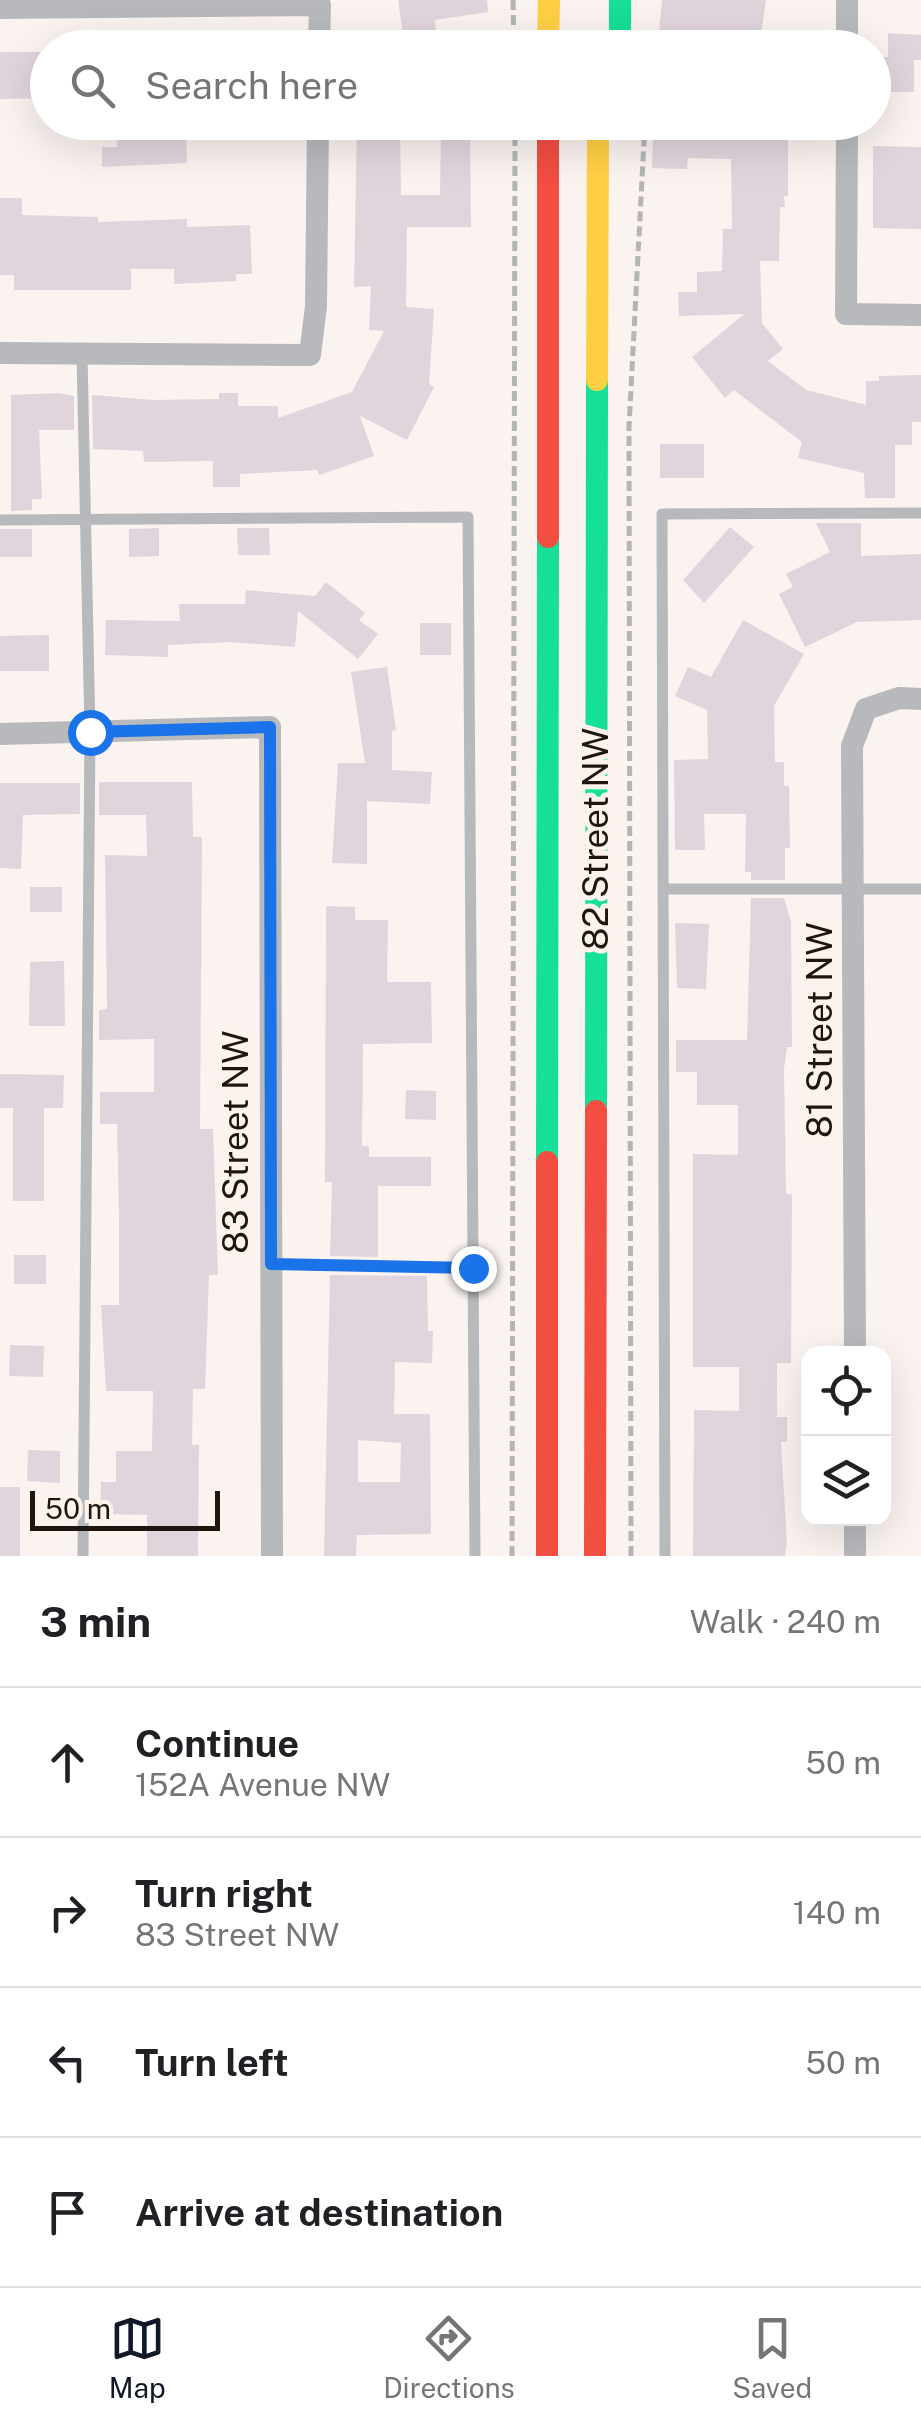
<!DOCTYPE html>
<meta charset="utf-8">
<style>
:root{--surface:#fff;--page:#f6f6f6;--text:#202124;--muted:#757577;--line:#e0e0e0;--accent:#111827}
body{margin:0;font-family:"Public Sans",sans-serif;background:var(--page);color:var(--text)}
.controls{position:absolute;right:30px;bottom:30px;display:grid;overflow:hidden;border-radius:20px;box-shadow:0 10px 40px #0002}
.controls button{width:90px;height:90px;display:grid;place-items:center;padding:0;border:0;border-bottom:2px solid var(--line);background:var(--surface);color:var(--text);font:50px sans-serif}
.scale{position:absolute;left:30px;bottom:25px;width:190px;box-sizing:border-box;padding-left:10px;border:5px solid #201610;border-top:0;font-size:28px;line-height:35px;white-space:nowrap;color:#201610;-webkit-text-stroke:8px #fef2ec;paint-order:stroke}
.stop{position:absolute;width:30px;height:30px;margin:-22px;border:8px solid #1a73e8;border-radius:50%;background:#fff}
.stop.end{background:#1a73e8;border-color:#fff;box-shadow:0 2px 10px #0008}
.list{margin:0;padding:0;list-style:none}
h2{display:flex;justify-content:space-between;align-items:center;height:130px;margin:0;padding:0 40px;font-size:42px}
h2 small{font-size:32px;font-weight:400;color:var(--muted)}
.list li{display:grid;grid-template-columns:65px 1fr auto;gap:30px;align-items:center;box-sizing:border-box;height:150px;padding:0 40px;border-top:2px solid var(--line)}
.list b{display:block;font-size:38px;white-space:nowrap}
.list p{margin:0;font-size:32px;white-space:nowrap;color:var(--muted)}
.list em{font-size:32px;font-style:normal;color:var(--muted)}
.icon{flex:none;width:55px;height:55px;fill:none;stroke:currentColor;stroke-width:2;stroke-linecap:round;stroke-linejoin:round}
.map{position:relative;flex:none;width:921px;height:1556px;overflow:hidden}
.search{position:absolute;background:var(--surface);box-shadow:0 10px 40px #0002;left:30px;right:30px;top:30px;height:110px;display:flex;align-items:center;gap:25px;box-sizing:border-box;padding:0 35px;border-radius:55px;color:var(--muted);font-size:38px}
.sheet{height:730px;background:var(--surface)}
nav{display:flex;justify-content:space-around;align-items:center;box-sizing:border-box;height:140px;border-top:2px solid var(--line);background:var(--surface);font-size:28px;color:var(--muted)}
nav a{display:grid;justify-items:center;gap:5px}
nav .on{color:var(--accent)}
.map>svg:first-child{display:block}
.building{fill:#e1d5dd;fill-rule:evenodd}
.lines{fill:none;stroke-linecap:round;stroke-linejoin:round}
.path{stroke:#b5b5b6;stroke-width:5;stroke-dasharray:10 5;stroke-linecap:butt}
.lane{stroke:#b8b9bd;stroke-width:11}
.street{stroke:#b8b9bd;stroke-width:22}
.fast{stroke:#16e098;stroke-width:22}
.slow{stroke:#ffcf43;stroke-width:22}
.jam{stroke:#f24e42;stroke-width:22}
.route{stroke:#1a73e8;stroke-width:12}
.labels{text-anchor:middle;stroke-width:10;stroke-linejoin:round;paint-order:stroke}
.street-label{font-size:35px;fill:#201610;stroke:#fef2ec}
</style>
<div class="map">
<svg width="921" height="1556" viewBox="0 0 921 1556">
<rect width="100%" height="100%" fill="#faf3f0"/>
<!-- building -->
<path class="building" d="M398 0H487L488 12 435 20 437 48H405Z
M662 0H766L759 48H714L713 36 659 31Z
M888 33 921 35V60H914V92H874V57H888Z
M0 52H42L43 98 0 99Z
M357 122H400L401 195H440L441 122H470L471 227H407L406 307 434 309 429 384 434 387 407 440 360 416 374 456 319 475 317 470 240 474V487H213V461L144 462 143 451 93 449 92 395 154 400 219 399V393H238V406H278V418L352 392 384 331 369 330 371 286 354 287Z
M722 129 774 130 775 137H788V196H784L785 207H780L779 261H760L762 323 783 349 768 361 806 390 866 405V381H879V376L921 375V422H912V445H895V498H865L864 473 798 458 802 442 734 390 725 398 692 357 744 314 679 316 678 292H697V272L722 271 723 229H732L731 159 688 158 687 169 652 168 653 135 722 138Z
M186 130 187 163 102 167V147H117V131Z
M873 146 921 147V229L873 228Z
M0 198H22V215L98 217V222L187 219V227L250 225 252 274H236V281L174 284V269H131V290H14V275H0Z
M58 393 74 396V430H39L42 499H32V510L11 511V395Z
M660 444H704V478H660Z
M816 523H861V556L921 554V620L857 622 805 647 779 594 793 587 786 574 830 552Z
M730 527 754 547 704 603 683 580Z
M159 528V556L129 557V529Z
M237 528H269L270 555H238Z
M0 529H32V557H0Z
M326 582 365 613 359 620 378 634 358 659 298 611 295 647 230 642 168 645V657L105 655 106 620 180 621 179 604H245L246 590 315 596Z
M743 620 804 654 774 706 775 762H784V786H789L790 848H785V880H751V872H745L746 814H704L705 850H675L674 760 708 759 707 710 675 696 688 667 711 677Z
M420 623H451V655H420Z
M49 635V671H0V636Z
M387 667 396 730 392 731V770L432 772 430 804 367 801V864L332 863 338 763H365L351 672Z
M99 782H192L193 837H202L200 1129H213L218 1275H209L205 1389H193L192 1445H199L198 1556H147V1515L100 1514 101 1482H116V1451H152L153 1391H106L101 1305H119V1212L117 1124H100V1092H154V1039L99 1040V1010L107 1009 105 855 147 856 146 815H99Z
M0 783H80V814L23 815 21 869 0 868Z
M30 887H62V912H30Z
M751 898H784L791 921 792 1047H787L784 1069 786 1194H792L791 1363H777V1417H787V1442H781L787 1543 785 1556H693L694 1410 739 1411V1367H693V1154L738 1155V1105H697V1072H676V1040H747Z
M326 906 355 907V920H388L387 982H431L432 1043 363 1044 362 1146H369V1157H431V1186H378V1257L330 1256 332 1182H325Z
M675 923 709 924 706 989 677 988Z
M64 961 65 1026H29L30 962Z
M0 1074 64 1075 63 1108H44V1201H13V1108H0Z
M406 1090 436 1091V1120L405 1119Z
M14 1255H46V1284H14Z
M330 1275 427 1276 428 1331H433L432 1363 395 1362 394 1414H430L431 1534 357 1535 356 1556H324ZM358 1440 401 1443 400 1482H358Z
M10 1345 44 1346 43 1377 9 1376Z
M28 1450 60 1451V1483L27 1481Z
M0 1487H20V1556H0Z"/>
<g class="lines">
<!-- path -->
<path class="path" d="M513 0 514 48
M512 1556 515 122
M631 1556 629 427 645 122"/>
<!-- lane -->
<path class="lane" d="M82 354 90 732 83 1556
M0 520 468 517 475 1556
M663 889H921
M271 1264 473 1268
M665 1556 662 514 921 513"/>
<!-- street -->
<path class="street" d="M0 8 320 5 319 48
M847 48V0
M847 122 846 314 921 315
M0 353 310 355 316 306 318 122
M0 734 270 727 272 1556
M855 1354 852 746 866 709 899 698 921 699
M855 1518V1556"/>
<!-- fast -->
<path class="fast" d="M620 0V48
M596 1111 597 380
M547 1162 548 537"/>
<!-- slow -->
<path class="slow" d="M548 48 549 0
M597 380 598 122"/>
<!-- jam -->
<path class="jam" d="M548 537V122
M547 1556V1162
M595 1556 596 1111"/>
</g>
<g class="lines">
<!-- route -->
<path class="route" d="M90 732 270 727 271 1264 473 1268"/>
</g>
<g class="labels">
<!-- street labels -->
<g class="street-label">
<text transform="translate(596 839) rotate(-90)" y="12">82 Street NW</text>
<text transform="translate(820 1030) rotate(-90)" y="12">81 Street NW</text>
<text transform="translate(236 1142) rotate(-90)" y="12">83 Street NW</text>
</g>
</g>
</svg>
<div class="controls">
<button><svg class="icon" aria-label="locate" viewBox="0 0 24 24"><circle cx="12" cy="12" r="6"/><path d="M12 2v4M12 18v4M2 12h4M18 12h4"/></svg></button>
<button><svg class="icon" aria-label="layers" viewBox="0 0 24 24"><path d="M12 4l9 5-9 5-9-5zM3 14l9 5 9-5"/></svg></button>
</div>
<div class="scale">50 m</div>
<div class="stop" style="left:90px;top:732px"></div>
<div class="stop end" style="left:473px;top:1268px"></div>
<div class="search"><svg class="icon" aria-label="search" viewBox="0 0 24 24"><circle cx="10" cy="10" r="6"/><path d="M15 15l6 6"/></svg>Search here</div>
</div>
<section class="sheet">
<h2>3 min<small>Walk · 240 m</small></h2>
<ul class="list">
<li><svg class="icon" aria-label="ahead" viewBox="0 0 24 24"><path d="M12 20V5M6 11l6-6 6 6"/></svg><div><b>Continue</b><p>152A Avenue NW</p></div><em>50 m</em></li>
<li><svg class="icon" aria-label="right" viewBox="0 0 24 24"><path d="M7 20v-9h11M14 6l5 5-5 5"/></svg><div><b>Turn right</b><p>83 Street NW</p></div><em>140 m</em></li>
<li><svg class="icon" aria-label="left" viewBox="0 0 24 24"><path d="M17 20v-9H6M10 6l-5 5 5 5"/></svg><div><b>Turn left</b></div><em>50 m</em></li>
<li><svg class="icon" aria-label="arrive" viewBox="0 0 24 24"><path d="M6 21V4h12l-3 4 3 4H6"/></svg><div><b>Arrive at destination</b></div></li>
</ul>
</section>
<nav>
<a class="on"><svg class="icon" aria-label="map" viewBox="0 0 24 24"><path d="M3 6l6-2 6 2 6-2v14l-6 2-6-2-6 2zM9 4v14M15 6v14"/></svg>Map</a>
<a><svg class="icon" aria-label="directions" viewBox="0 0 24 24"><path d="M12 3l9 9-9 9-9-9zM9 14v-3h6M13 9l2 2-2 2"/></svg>Directions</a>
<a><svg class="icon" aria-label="saved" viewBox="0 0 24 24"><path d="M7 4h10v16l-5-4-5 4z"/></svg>Saved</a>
</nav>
